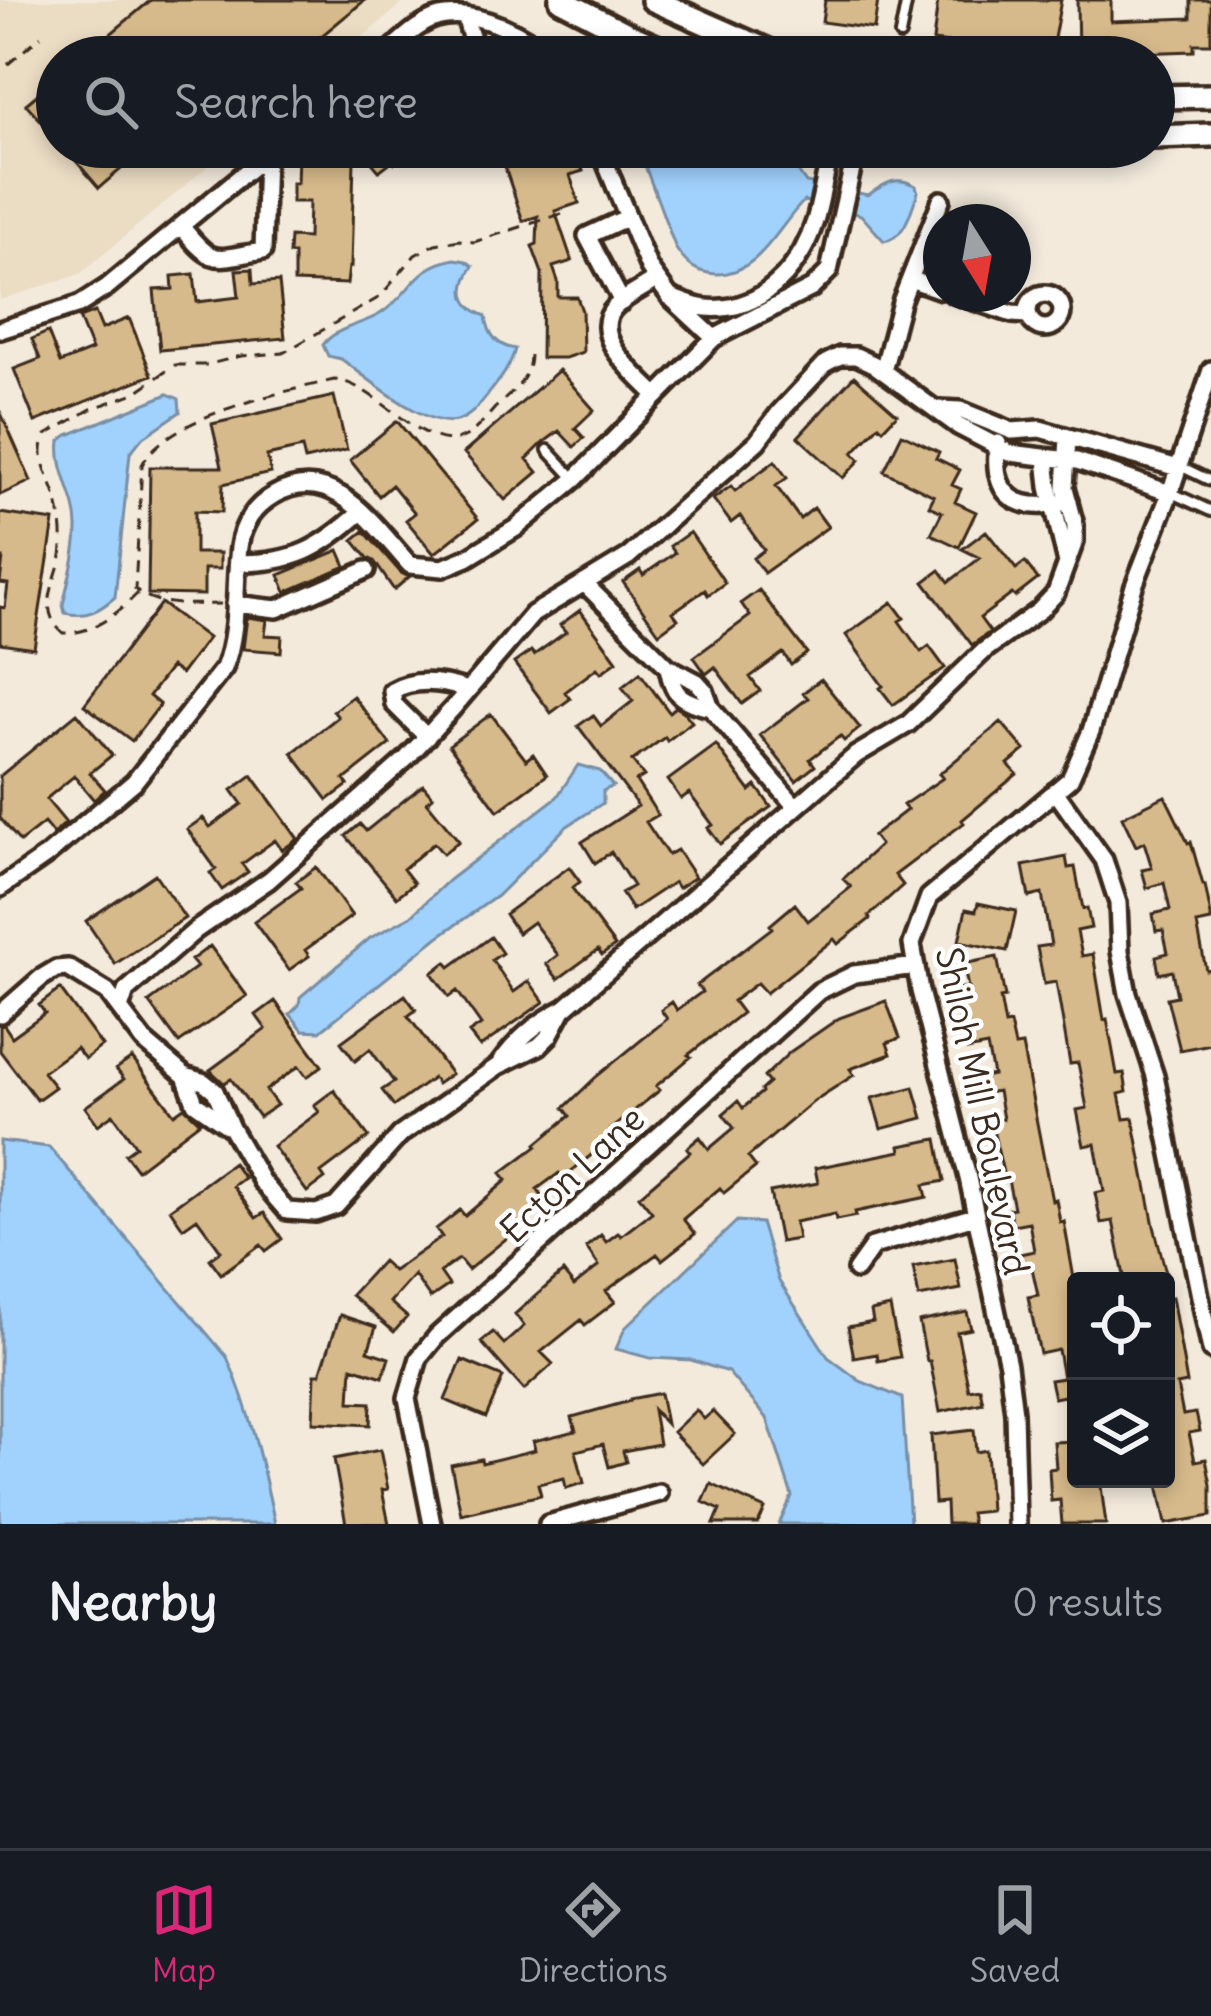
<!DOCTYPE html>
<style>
:root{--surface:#171b24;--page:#20242c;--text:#f1f3f6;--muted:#9ea1a6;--line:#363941;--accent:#db2777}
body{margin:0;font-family:Delius,sans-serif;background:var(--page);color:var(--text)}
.controls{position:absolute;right:36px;bottom:36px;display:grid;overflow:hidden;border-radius:12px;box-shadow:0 6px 18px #0003}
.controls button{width:108px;height:108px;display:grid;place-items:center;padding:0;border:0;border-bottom:3px solid var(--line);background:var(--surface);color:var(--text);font:60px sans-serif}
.compass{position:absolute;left:923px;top:204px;width:108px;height:108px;border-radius:50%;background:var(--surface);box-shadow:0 6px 18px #0003;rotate:169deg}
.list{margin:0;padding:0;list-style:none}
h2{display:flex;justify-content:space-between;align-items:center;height:156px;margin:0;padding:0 48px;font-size:51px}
h2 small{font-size:39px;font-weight:400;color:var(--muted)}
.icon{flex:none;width:66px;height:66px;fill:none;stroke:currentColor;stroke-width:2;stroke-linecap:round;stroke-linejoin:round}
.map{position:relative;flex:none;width:1211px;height:1524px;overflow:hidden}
.search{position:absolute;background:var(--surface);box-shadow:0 6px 18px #0003;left:36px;right:36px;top:36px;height:132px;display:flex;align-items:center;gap:30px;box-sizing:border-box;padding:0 42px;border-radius:66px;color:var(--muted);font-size:45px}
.sheet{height:324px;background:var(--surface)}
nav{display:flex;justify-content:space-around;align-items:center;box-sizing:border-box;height:168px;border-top:3px solid var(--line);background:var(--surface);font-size:33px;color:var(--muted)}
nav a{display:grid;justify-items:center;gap:6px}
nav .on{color:var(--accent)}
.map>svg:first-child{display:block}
.built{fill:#ebdcc4}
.water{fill:#a1d1fd;stroke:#788ea4;stroke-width:3}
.building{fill:#d7ba8b;stroke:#3b2a1e;stroke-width:3}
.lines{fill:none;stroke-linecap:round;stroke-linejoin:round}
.lane-casing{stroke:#3b2a1e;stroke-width:16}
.street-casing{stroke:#3b2a1e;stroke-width:24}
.secondary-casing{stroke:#3b2a1e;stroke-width:30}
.path{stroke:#3b2a1e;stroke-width:3;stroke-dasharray:12 9;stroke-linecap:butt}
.lane{stroke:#fff;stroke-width:8}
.street{stroke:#fff;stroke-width:15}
.secondary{stroke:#fff;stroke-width:21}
.labels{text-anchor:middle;stroke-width:9;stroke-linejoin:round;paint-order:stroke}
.street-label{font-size:36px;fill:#3b2a1e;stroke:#fff}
</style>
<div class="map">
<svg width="1211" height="1524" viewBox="0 0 1211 1524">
<rect width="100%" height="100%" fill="#f3eadc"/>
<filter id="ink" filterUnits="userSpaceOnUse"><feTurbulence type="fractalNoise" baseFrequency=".00833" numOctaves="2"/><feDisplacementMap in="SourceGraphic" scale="24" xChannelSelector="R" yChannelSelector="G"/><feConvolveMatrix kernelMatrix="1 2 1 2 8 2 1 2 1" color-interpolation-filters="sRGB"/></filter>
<g filter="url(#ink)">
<!-- built -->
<path class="built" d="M0 0H407L339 57H57V147H231L80 274 0 300Z"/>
<!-- water -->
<path class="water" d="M638 147H767L788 157 806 183 868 195C886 183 896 175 916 186L918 192C910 211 906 238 884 241L861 215 804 201C778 226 759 275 716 274 696 273 686 264 676 249Z
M455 259 466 261 473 266C459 288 460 306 486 316 488 334 496 346 515 349 509 370 499 381 486 397 478 407 469 418 456 421 425 428 367 377 341 359L328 356 323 345C336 327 362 325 380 314 413 293 412 267 455 259Z
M168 394 179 399 180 412 141 439 130 453 115 597C99 611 86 618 65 613L63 605C68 580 77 553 77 527 77 497 56 471 60 441L68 435Z
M578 765 600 771 613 786 603 791V803L566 827 497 896 438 937 320 1031 303 1030 290 1014 299 1005 300 997 370 938 411 916 449 880 557 797Z
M0 1141 49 1147 227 1357C250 1410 263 1467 275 1524H0Z
M737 1221 761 1223 779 1281 828 1357 860 1381 902 1398 910 1524H779L792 1496 767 1418 728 1372 691 1360 650 1358 616 1349 625 1328Z"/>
<!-- building -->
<path class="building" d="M151 0H365L296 57H83Z
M825 0H878L874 29 822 22Z
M938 0H1061L1051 55 985 43 984 47 933 41Z
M1077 0H1111V21L1191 18V0H1211V44H1194V51L1078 55Z
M57 78V139L26 104Z
M64 147H147L99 188Z
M359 147H412L394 163 392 161 379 171Z
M498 147H546L552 165 579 157 583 171 570 175 579 203 555 211 572 261 553 267 558 281V297H577L582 311 583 352 565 358H541L542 273 532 246 537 244 538 216 523 221Z
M298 157 354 160 351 267H349L347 284 294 282V254H289L290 237 308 238 309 202H292V183H297Z
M252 269 253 284 279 282 285 338 160 350 154 290 173 289 172 276 194 274 197 302 239 297 236 270Z
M95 312 102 329 129 318 152 375 35 422 14 369 40 359 32 339 48 332 60 363 92 350 79 318Z
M559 370 594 410 575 428 584 438 574 447 559 431 543 443 527 459 538 472 505 500 464 453Z
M854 376 897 414 883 429 879 425 853 453 860 460 843 478 798 437Z
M334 396 347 450 305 460 302 448 267 456 271 473 223 484 222 512 195 511V553H220V569H204V595L148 594 150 467H222L212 424Z
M0 411 31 481 0 495Z
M397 421 478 519 434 554 406 520 415 513 392 485 379 496 350 460Z
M902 434 939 452 936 458 960 470 952 485 961 489 955 502 976 512 959 547 931 534 942 512 929 506 934 496 884 471Z
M775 461 787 478 776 486 800 519 814 508 828 527 764 573 753 558 764 550 740 516 731 523 713 499 731 486 735 491Z
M0 513 54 521 34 648 0 643V607L5 608 8 584 0 583 3 558H0Z
M364 531 401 573 409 577 394 590 374 561 368 558 353 540Z
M986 531 1016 569 1025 562 1038 579 1015 597 1012 594 980 618 990 632 972 645 924 582 940 570 949 582 980 558 962 549Z
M690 532 725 583 708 595 705 590 673 612 678 619 659 633 623 582 640 570 643 575 675 553 670 546Z
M339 550 346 566 286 592 279 575Z
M759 590 807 653 791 665 783 653 750 677 760 691 742 704 715 667 706 674 694 657 750 616 741 603Z
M892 602 904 618 899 621 921 652 929 646 945 668 893 705 880 688 883 686 846 635Z
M161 603 208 638 181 674 171 667 149 696 160 705 132 741 84 705Z
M580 610 617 661 601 673 597 668 565 692 570 699 551 713 514 663 531 651 534 655 566 632 560 625Z
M247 617 267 620 265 635 282 636 281 652 243 649Z
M640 673 669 712 676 707 684 712 692 722 667 741 665 737 632 761 644 776 636 781 658 815 646 822 668 855 677 850 695 877 678 888 674 882 632 910 621 893 633 886 611 852 595 863 582 842 638 806 578 726 593 715 601 726 633 701 622 687Z
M821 679 860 728 844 741 840 736 810 759 815 766 796 781 760 735 808 698 803 693Z
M353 696 390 744 344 780 348 785 328 800 292 753 338 717 333 711Z
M77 713 112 755 90 773 105 790 94 800 74 776 46 799 66 823 53 834 44 823 20 842 0 818V776Z
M491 714 526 760 533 754 547 775 498 811 449 745Z
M1001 722 1025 750 1008 764 1017 774 962 820 964 823 895 875 903 885 869 916 870 919 838 944 834 939 766 993 757 983 733 1001 742 1013 688 1055 691 1057 656 1086 660 1090 611 1129 615 1134 600 1148 563 1178 559 1173 537 1189 546 1202 526 1216 529 1220 468 1270 459 1259 440 1272 449 1285 430 1298 414 1275 390 1302 407 1317 394 1332 351 1295 382 1261 393 1271 442 1237 436 1229 460 1210 465 1216 507 1180 501 1173 537 1146 536 1144 570 1116 564 1108 596 1077 667 1019 661 1010 672 1002 677 1010 702 992 697 985 772 928 770 925 795 904 808 921 851 887 843 879 880 845 873 836 907 810 903 805 943 778 939 774Z
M716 745 750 791 756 786 771 807 720 844 708 828 713 825 689 793 681 799 668 780Z
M252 775 298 839 282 850 275 840 242 864 248 872 222 890 210 873 216 869 187 829 203 818 210 827 242 804 232 790Z
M423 785 433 797 427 802 459 841 443 854 434 843 403 869 414 883 397 897 346 836 360 824 366 831Z
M1165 796 1188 843 1191 842 1203 885H1205L1211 916V921L1197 924 1206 970 1211 969V1044L1180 1050 1167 998 1177 996 1172 971 1159 974 1156 956 1168 953 1163 930 1156 931 1153 914 1170 910 1164 883 1147 888 1142 870 1152 868 1144 842 1136 846 1122 817Z
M1066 857 1068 868 1075 867 1083 909 1087 908 1091 928 1077 931 1082 956 1093 954 1104 1020 1107 1019 1117 1074 1124 1073 1127 1092 1119 1094 1124 1119 1133 1118 1154 1226 1168 1281H1125L1113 1221 1101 1223 1095 1193 1104 1191 1095 1144 1084 1146 1077 1110 1087 1108 1078 1063 1070 1064 1056 982 1044 984 1037 947 1051 945 1042 894 1029 897 1023 866Z
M316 867 352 916 305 950 309 956 289 970 254 922 301 888 296 882Z
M569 867 580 882 572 888 615 946 602 955 598 950 558 979 546 964 558 955 533 922 518 933 505 914Z
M155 874 185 918 115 964 86 921Z
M978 903 1016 911 1007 951 959 941 966 909 976 911Z
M491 937 502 953 492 960 514 992 529 981 544 1002 480 1047 469 1033 481 1025 457 991 449 997 432 973 446 962 450 967Z
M210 946 247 996 179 1043 149 1002 197 967 191 960Z
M997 957 1005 997 1000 998 1005 1025 1010 1024 1015 1046 1022 1045 1052 1201 1056 1199 1060 1222 1064 1221 1076 1290V1394L1054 1398 1050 1380 1063 1378 1058 1350 1040 1354 1028 1297 1038 1295 1032 1268 1023 1270 1020 1254 1034 1251 1029 1222 1013 1225 1009 1209 1014 1208 1008 1180 1005 1181 991 1121 1003 1119 998 1091 981 1094 978 1078 993 1075 987 1046 967 1050 953 990 968 987 963 964Z
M60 989 102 1046 85 1059 76 1048 43 1072 55 1087 37 1100 0 1051V1026L4 1025 12 1037 45 1013 39 1005Z
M405 995 416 1010 408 1016 451 1074 437 1084 433 1078 394 1106 382 1090 394 1082 370 1049 355 1061 341 1042Z
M275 1001 322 1066 307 1077 299 1066 266 1090 277 1105 259 1117 231 1079 224 1083 210 1070 266 1029 256 1015Z
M886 1001 900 1038 887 1043 891 1054 850 1069 854 1075 814 1101 748 1157 756 1167 724 1193 720 1188 683 1219 695 1234 662 1260 657 1254 606 1291 615 1302 585 1325 581 1320 541 1352 553 1364 524 1390 481 1342 493 1332 504 1344 524 1326 515 1314 563 1272 574 1286 599 1266 586 1247 601 1235 606 1242 618 1233 621 1236 652 1212 639 1196 690 1152 687 1148 700 1137 709 1149 734 1128 723 1114 738 1101 743 1108 762 1092 761 1090 769 1083 764 1077 790 1052 839 1018Z
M132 1058 174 1114 184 1107 200 1122 137 1170 125 1154 136 1146 113 1114 98 1125 85 1107 124 1079 116 1069Z
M914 1087 923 1118 881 1129 872 1098Z
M334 1090 369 1137 321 1173 325 1179 307 1192 273 1146 319 1112 314 1105Z
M937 1139 945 1181 924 1185 927 1197 855 1212 856 1216 836 1220 835 1214 795 1222 798 1239 780 1242 770 1192 818 1183 815 1168 901 1151 900 1146Z
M233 1163 244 1178 233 1186 256 1218 264 1213 282 1239 266 1251 261 1245 221 1274 210 1259 221 1251 197 1218 183 1228 170 1209Z
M955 1259 961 1289 919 1297 913 1267Z
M1172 1297 1187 1383 1177 1385 1183 1415 1196 1413 1200 1431 1189 1433 1195 1461 1206 1459 1211 1485V1516L1166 1524 1157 1479H1166V1298Z
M890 1307 900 1357 878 1361 877 1354 854 1358 848 1327 873 1322 871 1311Z
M967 1312 971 1329 957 1332 969 1390 980 1388 983 1403 940 1412 930 1361H927L919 1322Z
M340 1315 376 1327 368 1351 389 1358 383 1377 352 1367 350 1402 371 1403 370 1425 313 1422 315 1374H320Z
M462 1360 503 1377 486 1417 445 1400Z
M660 1393 666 1424 653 1410 659 1444 623 1451 626 1462 609 1467 603 1444 576 1451 584 1483 566 1488 564 1478 538 1484 541 1495 461 1514 451 1465 481 1459 482 1463 535 1450 533 1441 576 1431 572 1417 630 1401V1399Z
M696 1410 704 1419 713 1411 735 1434 703 1464 673 1432Z
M974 1430 976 1452 986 1450 990 1511 970 1513 972 1524H947L946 1502 935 1503 931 1435Z
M1076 1441V1479H1100L1106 1524H1062L1060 1500 1051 1501 1049 1469 1056 1468 1054 1442Z
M380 1450 388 1489 382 1490 389 1524H346L334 1459Z
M711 1484 765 1509 758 1524H714L720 1510 703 1502Z"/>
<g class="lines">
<defs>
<path id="lane" d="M900 35 907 0
M548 450 574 478
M1180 466 1211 481
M1172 493 1211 511"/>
<path id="street" d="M466 18C469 35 474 46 488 57
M383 57C400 42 422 18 446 16 481 12 526 34 551 57
M506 57 531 43
M599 147 649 268 670 297 714 338
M181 226C214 267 213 259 263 251L266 155
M657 279C644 288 626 296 615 307 587 336 639 377 657 396
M910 279 941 290
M1028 311a17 17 0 1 1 34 0a17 17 0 1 1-34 0Z
M953 294 1012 314 1028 315
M670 297C682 301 694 307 706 308 760 313 800 270 815 221 822 197 826 171 831 147
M622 302 587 236 628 217
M0 330 79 305 107 287 276 147
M883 371 901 302 941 200
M939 409 960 410 1012 431 1040 429 1178 468
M998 443C990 498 1018 514 1069 501
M1046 458 1049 487 1067 563
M238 563C294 563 320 549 361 512
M584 583 668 667 697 682 705 691 711 708 796 807
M235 604 277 609 366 570
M668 667C673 697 682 701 711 708
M427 737 394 704 392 691C415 677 444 682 468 690
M1055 791 1104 860 1118 903 1120 951 1128 994 1155 1076 1211 1350
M0 888 46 856 134 782 224 668C239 630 234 587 239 547 242 524 255 506 274 495 333 460 375 527 410 565L443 568 467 558 516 528 575 479 714 338 812 288 829 271 857 147
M120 1009 126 991 196 930 269 880 406 759 453 708 533 614 629 556 757 442 779 413 826 363 840 356H856L873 364 958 426 1010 453 1077 461 1170 493
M0 1014 41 978 56 969 68 968 107 992 144 1041 185 1076 204 1082 215 1091 231 1128 262 1182 287 1211 316 1213 336 1206 400 1135 498 1066 539 1046 549 1036 563 1010
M498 1066C517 1039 536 1023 565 1008L856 755 908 724 985 650 1040 610 1056 593 1075 541V525L1065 488 1068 437
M185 1076 195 1103 231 1128
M856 1270 873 1246 975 1216
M432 1524 407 1398 419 1358 437 1336 819 991 854 974 916 966
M548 1524 659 1493
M1017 1524 1014 1413 1008 1365 968 1178 920 991 912 944 929 897 1070 779 1091 731 1134 586 1170 493 1211 370"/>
<path id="secondary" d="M561 0 633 37 679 57
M653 0 782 57
M1154 97 1211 96
M1154 137 1211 135"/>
</defs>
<!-- lane casing -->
<use href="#lane" class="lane-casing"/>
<!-- street casing -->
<use href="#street" class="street-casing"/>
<!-- secondary casing -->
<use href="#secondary" class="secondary-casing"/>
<!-- path -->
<path class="path" d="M8 64 41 36
M138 593C117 614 93 634 63 633 33 607 62 576 62 545 63 529 60 512 56 498 49 475 35 457 46 435L91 409 135 393 175 365H206L241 356 283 353 380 297 415 255 435 244 460 240 474 242 564 213
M221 604C193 604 157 608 135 589L142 465C166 416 283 392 334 380 375 381 427 460 468 435 478 428 487 417 495 408 512 392 530 380 530 355"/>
<!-- lane -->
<use href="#lane" class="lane"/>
<!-- street -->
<use href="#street" class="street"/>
<!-- secondary -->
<use href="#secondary" class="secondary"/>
</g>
</g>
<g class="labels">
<!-- street labels -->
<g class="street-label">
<text transform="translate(983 1111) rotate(78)" y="13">Shiloh Mill Boulevard</text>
<text transform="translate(572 1174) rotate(-43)" y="13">Ecton Lane</text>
</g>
</g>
</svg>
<div class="controls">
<button><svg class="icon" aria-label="locate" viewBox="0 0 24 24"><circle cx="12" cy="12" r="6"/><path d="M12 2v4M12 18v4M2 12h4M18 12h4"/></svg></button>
<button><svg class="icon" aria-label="layers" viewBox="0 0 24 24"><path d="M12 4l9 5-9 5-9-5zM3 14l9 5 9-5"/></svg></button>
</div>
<svg class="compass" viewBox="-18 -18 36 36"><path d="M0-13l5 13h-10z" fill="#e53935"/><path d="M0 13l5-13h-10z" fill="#9ea1a6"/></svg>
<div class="search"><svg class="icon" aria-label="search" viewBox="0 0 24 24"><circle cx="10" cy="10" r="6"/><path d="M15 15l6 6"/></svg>Search here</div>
</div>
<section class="sheet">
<h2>Nearby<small>0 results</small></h2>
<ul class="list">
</ul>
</section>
<nav>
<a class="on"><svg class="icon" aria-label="map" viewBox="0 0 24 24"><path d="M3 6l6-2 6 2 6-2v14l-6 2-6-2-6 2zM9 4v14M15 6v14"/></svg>Map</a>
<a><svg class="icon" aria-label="directions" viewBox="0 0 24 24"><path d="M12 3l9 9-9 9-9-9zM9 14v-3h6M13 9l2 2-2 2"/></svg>Directions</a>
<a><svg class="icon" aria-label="saved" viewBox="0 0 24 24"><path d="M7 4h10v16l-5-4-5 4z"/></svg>Saved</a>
</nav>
